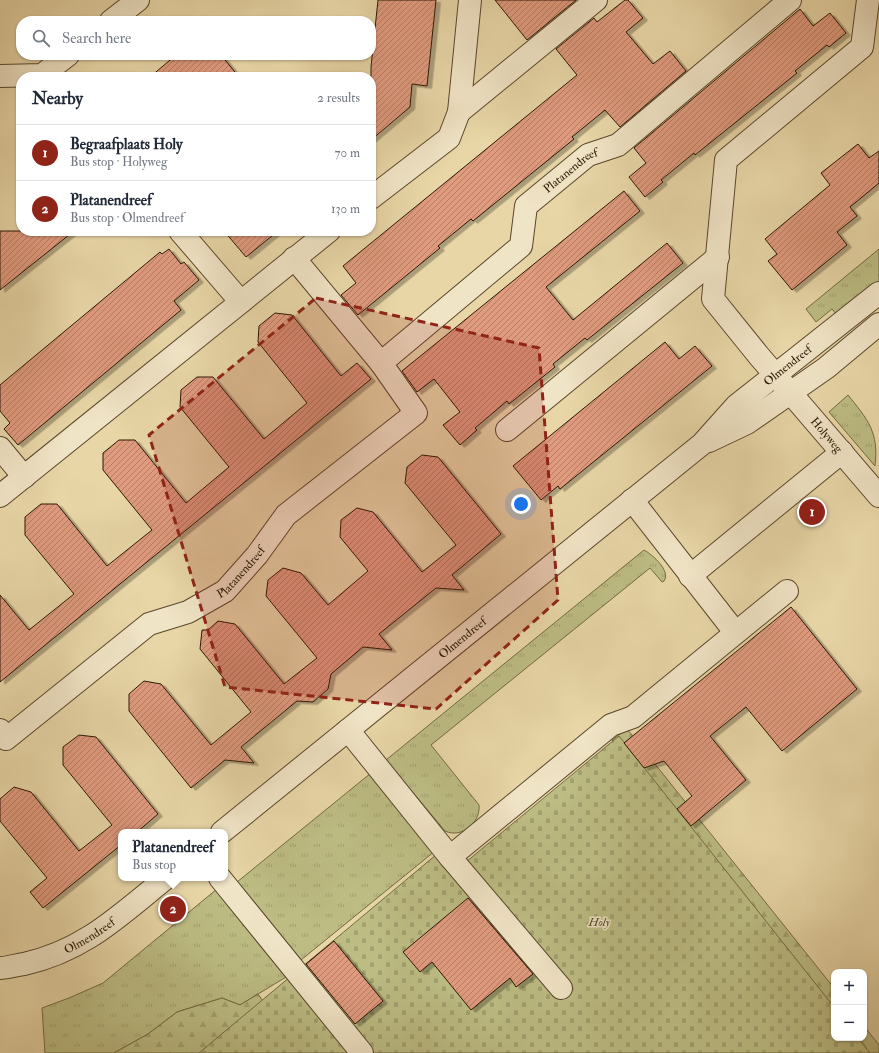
<!DOCTYPE html>
<meta charset="utf-8">
<style>
:root{--surface:#fff;--page:#f2f2f3;--text:#1f2937;--muted:#747a83;--line:#e0e1e3;--accent:#8f2418}
body{margin:0;font-family:"IM FELL Double Pica",serif;background:var(--page);color:var(--text)}
.controls{position:absolute;right:12px;bottom:12px;display:grid;overflow:hidden;border-radius:8px;box-shadow:0 1px 3px #0004}
.controls button{width:36px;height:36px;display:grid;place-items:center;padding:0;border:0;border-bottom:1px solid var(--line);background:var(--surface);color:var(--text);font:20px sans-serif}
.you{position:absolute;left:521px;top:504px;width:14px;height:14px;margin:-10px;border:3px solid #fff;border-radius:50%;background:#1a73e8;box-shadow:0 0 0 6px #1a73e833}
.badge{display:grid;place-items:center;width:26px;height:26px;border-radius:50%;background:var(--accent);color:#fff;font-size:13px;font-weight:700}
.pin{position:absolute;translate:-50% -50%;border:2px solid #fff;box-shadow:0 1px 4px #0006}
.popup{position:absolute;left:118px;top:829px;width:110px;height:52px;box-sizing:border-box;display:grid;place-content:center;border-radius:8px;background:var(--surface);filter:drop-shadow(0 1px 3px #0005);font-size:13px;white-space:nowrap;color:var(--muted)}
.popup b{font-size:15px;color:var(--text)}
.popup::after{content:'';position:absolute;left:50%;top:100%;margin-left:-8px;border:8px solid transparent;border-top-color:var(--surface)}
.list{margin:0;padding:0;list-style:none}
h2{display:flex;justify-content:space-between;align-items:center;height:52px;margin:0;padding:0 16px;font-size:17px}
h2 small{font-size:13px;font-weight:400;color:var(--muted)}
.list li{display:grid;grid-template-columns:26px 1fr auto;gap:12px;align-items:center;box-sizing:border-box;height:56px;padding:0 16px;border-top:1px solid var(--line)}
.list b{display:block;font-size:15px;white-space:nowrap}
.list p{margin:0;font-size:13px;white-space:nowrap;color:var(--muted)}
.list em{font-size:13px;font-style:normal;color:var(--muted)}
.icon{flex:none;width:22px;height:22px;fill:none;stroke:currentColor;stroke-width:2;stroke-linecap:round;stroke-linejoin:round}
.map{position:relative;flex:none;width:879px;height:1053px;overflow:hidden}
.search{position:absolute;background:var(--surface);box-shadow:0 1px 3px #0004;left:16px;top:16px;width:360px;height:44px;display:flex;align-items:center;gap:10px;box-sizing:border-box;padding:0 14px;border-radius:16px;color:var(--muted);font-size:15px}
.panel{position:absolute;background:var(--surface);box-shadow:0 1px 3px #0004;left:16px;top:72px;width:360px;height:164px;border-radius:16px}
.map>svg:first-child{display:block}
.grass{fill:url(#grass-tufts);stroke:#746a42}
.forest{fill:url(#forest-firs);stroke:#746a42}
.cemetery{fill:url(#cemetery-stones);stroke:#746a42}
.building{fill:url(#building-hatch);stroke:#2b1702;filter:url(#shadow)}
.lines{fill:none;stroke-linecap:round;stroke-linejoin:round}
.minor-casing{stroke:#5a472b;stroke-width:24}
.minor{stroke:#f0e4c6;stroke-width:22}
.marked{fill:#8f2418;fill-opacity:0.2;stroke:#8f2418;stroke-width:3;stroke-dasharray:8 5;stroke-linejoin:round}
.labels{text-anchor:middle;stroke-width:3;stroke-linejoin:round;paint-order:stroke}
.street-label{font-size:12px;fill:#2b1702;stroke:#f0e4c6}
.park-label{font-size:12px;font-style:italic;fill:#564929;stroke:#f0e4c6}
</style>
<div class="map">
<svg width="879" height="1053" viewBox="0 0 879 1053">
<defs>
<pattern id="grass-tufts" width="24" height="20" patternUnits="userSpaceOnUse"><rect width="24" height="20" fill="#bcbc83"/><path d="M3 7l-1-3M5 7V3M7 7l1-3M15 17l-1-3M17 17v-4M19 17l1-3" fill="none" stroke="#a2a170"/></pattern>
<pattern id="forest-firs" width="22" height="20" patternUnits="userSpaceOnUse"><rect width="22" height="20" fill="#bcbc83"/><path d="M5 1l3.5 6h-7zM16 11l3.5 6h-7z" fill="#a2a170"/></pattern>
<pattern id="cemetery-stones" width="16" height="16" patternUnits="userSpaceOnUse"><rect width="16" height="16" fill="#bcbc83"/><path d="M2 7V4a2 2 0 0 1 4 0v3zM10 15v-3a2 2 0 0 1 4 0v3z" fill="#a2a170"/></pattern>
<pattern id="building-hatch" width="6" height="6" patternUnits="userSpaceOnUse"><rect width="6" height="6" fill="#e09a7e"/><path d="M-1 1l2-2M0 6l6-6M5 7l2-2" fill="none" stroke="#b67d65"/></pattern>
<filter id="shadow"><feDropShadow dx="4.5" dy="2.5" stdDeviation="0" flood-color="#0004"/></filter>
</defs>
<rect width="100%" height="100%" fill="#e8d6a7"/>
<filter id="stains"><feTurbulence type="fractalNoise" baseFrequency=".005" numOctaves="4"/><feColorMatrix values="0 0 0 0 .2 0 0 0 0 .09 0 0 0 0 .02 0 0 0 .5 -.17"/></filter>
<radialGradient id="worn" r=".72"><stop offset=".6" stop-color="#630" stop-opacity="0"/><stop offset="1" stop-color="#630" stop-opacity=".3"/></radialGradient>
<!-- grass -->
<path class="grass" d="M879 249V282L837 315 832 309 816 322 806 309Z
M848 395C868 420 879 432 875 466L829 412Z
M644 550C653 555 671 571 664 581L662 582 650 568 431 745 479 805C481 822 462 839 445 831L386 760Z
M371 773 435 851 301 960 237 882Z
M217 889 291 974 240 1005 222 998 177 1012 148 1034 114 1053H45L42 1008 69 998 103 983Z"/>
<!-- forest -->
<path class="forest" d="M627 729 834 988V1024L612 740Z
M258 994 282 1028 252 1053H114L148 1034 177 1012 222 998 240 1005Z
M864 1026 879 1045V1053H857L845 1038H864Z"/>
<!-- cemetery -->
<path class="cemetery" d="M619 736 834 1007V1038H858L870 1053H199L437 854 466 862Z"/>
<!-- building -->
<path class="building" d="M378 0H436L427 86 412 84 410 107 371 140V67Z
M495 0H576L527 40Z
M625 0H628L643 18 626 32 653 64 670 51 686 71 620 127 605 110 572 137 574 139 473 221 471 219 438 246 440 248 358 315 341 295 356 283 343 266 577 75 556 49 594 18 597 22Z
M800 9 813 26 830 13 846 33 829 47 827 45 795 71 797 73 695 155 694 153 661 180 663 182 645 197 629 177 646 163 634 148Z
M176 55H221L239 77H150Z
M858 144 869 158 879 151V183L850 207 857 216 837 232 847 245 792 290 768 261 777 254 765 239 830 185 821 173Z
M624 191 640 211 546 287 573 320 667 243 683 263 587 340 585 338 553 364 555 367 509 404 507 401 475 428 477 430 460 445 443 425 460 412 434 379 417 392 402 371Z
M0 231H74L0 290Z
M224 231H278L246 257Z
M169 249 181 264 184 262 199 280 174 301 181 310 18 445 4 429 10 423 0 411V385L160 252 162 254Z
M275 313 292 315 341 376 357 363 371 379 0 682V595L29 630 74 594 25 535V517L41 504H57L107 566 152 530 103 470V453L119 440H135L186 503 229 467 180 407 181 390 197 377H213L264 439 307 403 258 342 259 326Z
M665 342 679 359 695 346 712 366 560 489 558 486 541 500 513 466Z
M422 455 438 457 501 534 452 575 464 590 436 588 379 634 392 650 363 647 331 674 328 689 313 702 297 701 241 747 254 763 225 760 191 788 129 711V694L144 681 161 684 211 745 251 712 200 649 202 630H208L218 621 235 624 284 684 317 658 266 596 268 580 283 568 301 573 328 605 368 571 340 537 341 520 357 508 373 512 422 572 456 545 405 483 407 467Z
M791 607 857 689 782 751 746 707 710 736 746 780 691 826 677 809 692 796 664 761 644 768 624 743Z
M79 735 96 737 158 814 137 832H121V845L43 908 30 892 47 878 0 821V799L14 787 31 792 79 851 112 825 63 765V747Z
M468 898 533 974 516 987 510 978 471 1010 432 962 420 972 403 952Z
M334 941 383 1001 355 1024 306 964Z"/>
<g class="lines">
<defs>
<g id="minor">
<path id="s1" d="M868 0 862 47 726 160 713 299 759 356 879 496"/>
<path d="M111 21 138 0"/>
<path d="M0 76 42 75 68 55"/>
<path d="M459 112 596 0"/>
<path d="M371 198 449 138 459 112 470 0"/>
<path d="M180 231 241 302"/>
<path id="s2" d="M381 363 521 246 526 206 588 155 618 145 790 0"/>
<path d="M507 430 718 257"/>
<path d="M709 441 747 423 826 368 879 324"/>
<path d="M0 448 24 477"/>
<path d="M0 496 329 231"/>
<path d="M632 500 735 632"/>
<path d="M690 576 842 452"/>
<path id="s3" d="M0 730 6 739 149 624 188 612 225 591 257 555 286 515 416 413 381 363 294 258"/>
<path d="M348 730 450 857 611 725 633 717 787 591"/>
<path id="s4" d="M222 832 702 444 736 406 879 293"/>
<path d="M450 857 561 988"/>
<path d="M220 878 362 1053"/>
<path id="s5" d="M0 968C8 968 16 965 24 964 84 951 120 915 166 878"/>
</g>
</defs>
<!-- minor casing -->
<use href="#minor" class="minor-casing"/>
<!-- minor -->
<use href="#minor" class="minor"/>
</g>
<!-- marked area -->
<path class="marked" d="M316 298 539 348 558 600 436 709 225 687 149 435Z"/>
<g class="labels">
<!-- street labels -->
<g class="street-label">
<text dy="4" stroke="none"><textPath href="#s2" startOffset="280">Platanendreef</textPath></text>
<text dy="4" stroke="none"><textPath href="#s4" startOffset="734">Olmendreef</textPath></text>
<text dy="4" stroke="none"><textPath href="#s1" startOffset="541">Holyweg</textPath></text>
<text dy="4" stroke="none"><textPath href="#s3" startOffset="302">Platanendreef</textPath></text>
<text dy="4" stroke="none"><textPath href="#s4" startOffset="309">Olmendreef</textPath></text>
<text dy="4" stroke="none"><textPath href="#s5" startOffset="96">Olmendreef</textPath></text>
</g>
<!-- park labels -->
<g class="park-label">
<text x="599" y="926">Holy</text>
</g>
</g>
<rect width="100%" height="100%" filter="url(#stains)"/>
<rect width="100%" height="100%" fill="url(#worn)"/>
</svg>
<div class="controls">
<button>+</button>
<button>−</button>
</div>
<div class="you"></div>
<div class="pin badge" style="left:812px;top:512px">1</div>
<div class="pin badge" style="left:173px;top:909px">2</div>
<div class="popup"><b>Platanendreef</b>Bus stop</div>
<div class="search"><svg class="icon" aria-label="search" viewBox="0 0 24 24"><circle cx="10" cy="10" r="6"/><path d="M15 15l6 6"/></svg>Search here</div>
<section class="panel">
<h2>Nearby<small>2 results</small></h2>
<ul class="list">
<li><span class="badge">1</span><div><b>Begraafplaats Holy</b><p>Bus stop · Holyweg</p></div><em>70 m</em></li>
<li><span class="badge">2</span><div><b>Platanendreef</b><p>Bus stop · Olmendreef</p></div><em>130 m</em></li>
</ul>
</section>
</div>
